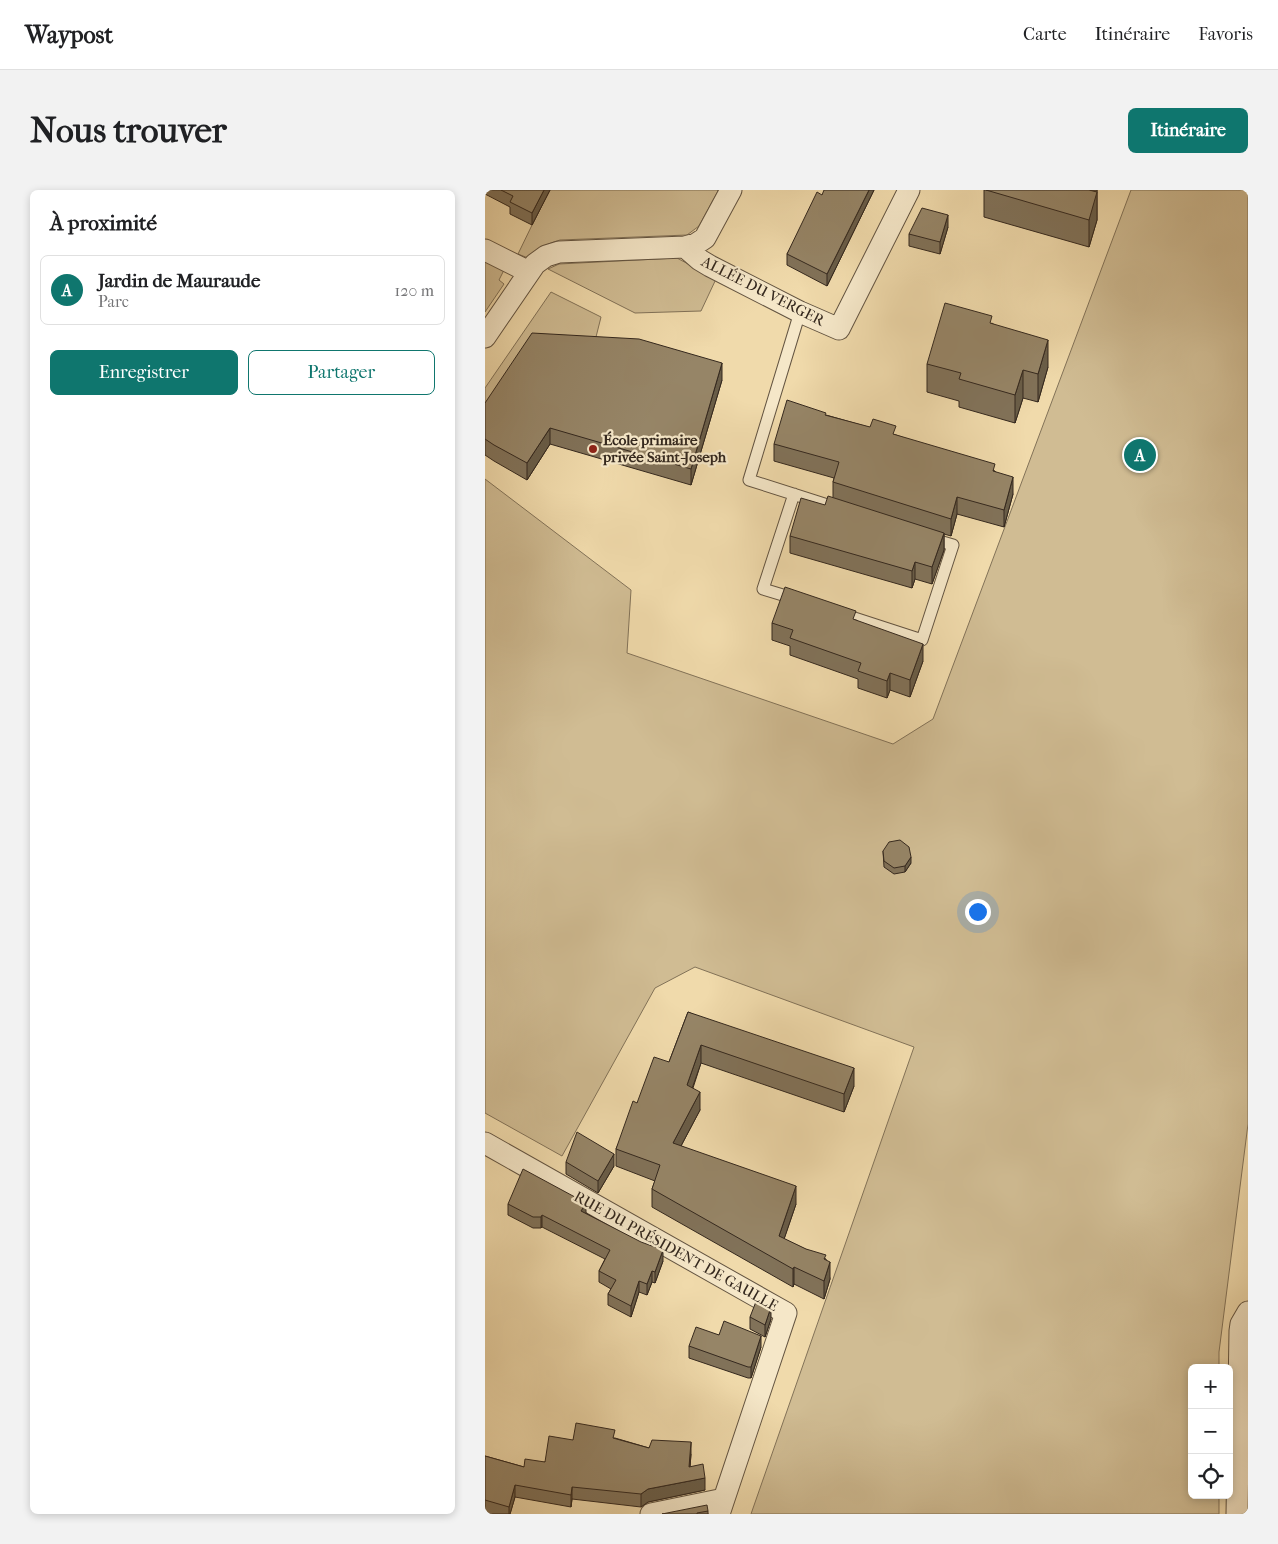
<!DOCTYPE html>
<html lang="fr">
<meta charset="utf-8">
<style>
:root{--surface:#fff;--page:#f2f2f2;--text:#202124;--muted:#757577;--line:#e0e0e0;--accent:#0f766e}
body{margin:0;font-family:"IM FELL French Canon",serif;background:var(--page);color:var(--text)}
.controls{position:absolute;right:15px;bottom:15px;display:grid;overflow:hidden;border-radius:8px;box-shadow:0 2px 8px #0003}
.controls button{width:45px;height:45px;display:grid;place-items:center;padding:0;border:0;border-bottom:1px solid var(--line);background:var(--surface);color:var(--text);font:25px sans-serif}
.you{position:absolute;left:492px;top:721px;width:18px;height:18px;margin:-12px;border:4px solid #fff;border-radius:50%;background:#1a73e8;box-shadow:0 0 0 8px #1a73e833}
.badge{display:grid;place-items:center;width:32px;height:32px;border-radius:50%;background:var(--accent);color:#fff;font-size:16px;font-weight:700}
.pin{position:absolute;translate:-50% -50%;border:2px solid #fff;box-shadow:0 1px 5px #0006}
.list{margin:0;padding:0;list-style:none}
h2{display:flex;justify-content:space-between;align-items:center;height:65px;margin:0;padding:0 20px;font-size:21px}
h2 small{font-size:16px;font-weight:400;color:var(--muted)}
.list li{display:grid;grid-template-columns:32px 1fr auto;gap:15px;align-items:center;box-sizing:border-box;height:70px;margin:0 10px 10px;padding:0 10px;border:1px solid var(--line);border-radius:8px}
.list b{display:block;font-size:19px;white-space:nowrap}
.list p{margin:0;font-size:16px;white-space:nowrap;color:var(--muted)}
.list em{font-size:16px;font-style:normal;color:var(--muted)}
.actions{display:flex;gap:10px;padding:15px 20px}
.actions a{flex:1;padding:11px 0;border:1px solid var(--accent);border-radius:8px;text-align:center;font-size:18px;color:var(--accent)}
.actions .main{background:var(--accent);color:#fff}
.icon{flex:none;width:28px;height:28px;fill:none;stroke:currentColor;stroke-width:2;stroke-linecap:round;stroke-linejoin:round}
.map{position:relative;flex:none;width:763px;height:1324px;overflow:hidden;border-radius:8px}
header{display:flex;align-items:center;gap:30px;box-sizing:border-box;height:70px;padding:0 25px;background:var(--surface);border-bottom:1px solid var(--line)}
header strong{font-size:24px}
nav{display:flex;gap:28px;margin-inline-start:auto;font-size:18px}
.intro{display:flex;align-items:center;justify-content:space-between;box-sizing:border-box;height:120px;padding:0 30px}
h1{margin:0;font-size:35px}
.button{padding:12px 22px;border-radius:8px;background:var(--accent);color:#fff;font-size:18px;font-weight:700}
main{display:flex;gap:30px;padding:0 30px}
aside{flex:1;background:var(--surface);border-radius:8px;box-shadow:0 2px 8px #0003}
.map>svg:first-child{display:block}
.green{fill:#d0bc93;stroke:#827258}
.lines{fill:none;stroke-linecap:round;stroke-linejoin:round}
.lane-casing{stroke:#635441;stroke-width:13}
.street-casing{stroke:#635441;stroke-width:23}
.lane{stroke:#f5e7c8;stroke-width:11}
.street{stroke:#f5e7c8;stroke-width:21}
.wall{fill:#817259;stroke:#34281e}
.shaded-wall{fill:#695d48;stroke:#34281e}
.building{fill:#968567;stroke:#34281e}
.poi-dot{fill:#8f2418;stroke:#f5e7c8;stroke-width:2}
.labels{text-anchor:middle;stroke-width:4.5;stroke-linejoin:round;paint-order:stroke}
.street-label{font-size:15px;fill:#34281e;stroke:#f5e7c8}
.poi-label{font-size:15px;font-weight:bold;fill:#34281e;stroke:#f5e7c8;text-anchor:start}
</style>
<header>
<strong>Waypost</strong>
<nav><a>Carte</a><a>Itinéraire</a><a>Favoris</a></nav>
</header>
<div class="intro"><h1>Nous trouver</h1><a class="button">Itinéraire</a></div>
<main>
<aside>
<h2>À proximité<small></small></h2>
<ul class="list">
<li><span class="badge">A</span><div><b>Jardin de Mauraude</b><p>Parc</p></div><em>120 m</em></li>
</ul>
<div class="actions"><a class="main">Enregistrer</a><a>Partager</a></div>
</aside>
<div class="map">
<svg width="763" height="1324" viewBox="0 0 763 1324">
<rect width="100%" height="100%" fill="#f0daab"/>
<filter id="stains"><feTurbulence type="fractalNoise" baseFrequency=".004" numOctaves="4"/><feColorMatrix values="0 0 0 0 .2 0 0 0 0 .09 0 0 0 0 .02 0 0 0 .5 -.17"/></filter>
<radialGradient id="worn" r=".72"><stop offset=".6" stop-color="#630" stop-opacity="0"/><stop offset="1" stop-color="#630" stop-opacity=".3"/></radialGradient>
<!-- green -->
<path class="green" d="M64 0H232L233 1 214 36 202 45 75 50C62 54 52 58 43 68L33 64Z
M646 0H763V934L734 1162V1178H707V1305H734V1324H266L429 857 210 777 170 798 77 966 0 923V289L146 400 142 463 408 554 448 529Z
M192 68 231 89 216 121 150 123 63 79 74 74Z
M0 71 19 80 14 90 19 94 0 122Z
M66 102 116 127 107 163 0 229V198Z"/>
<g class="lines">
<defs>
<path id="lane" d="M315 122 264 290 355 319
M309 304 278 399 311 409
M357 424 437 450 468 355 444 348"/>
<path id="street" d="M200 57 215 70 225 76 315 122 354 139 424 0
M0 60 44 82
M0 147 50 74 61 66 74 62 200 57 211 54 220 48 246 0
M0 953 301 1123 234 1324
M166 1324 239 1309
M752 1324 755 1141 756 1134 763 1122"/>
</defs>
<!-- lane casing -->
<use href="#lane" class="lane-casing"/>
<!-- street casing -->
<use href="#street" class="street-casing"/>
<!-- lane -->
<use href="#lane" class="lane"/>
<!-- street -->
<use href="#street" class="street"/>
</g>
<!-- wall -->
<path class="wall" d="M0 0H65L47 35 25 24V17L0 4Z
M389 0 342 96 302 75V64L337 5Z
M499 0H612V30L604 57 499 27Z
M463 37 455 64 424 56V44Z
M507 133 563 177 553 212 538 208 530 233 474 217V211L442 202V174Z
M237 190 206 295 65 254 42 290 9 271 0 265V213Z
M341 225 411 245 510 281 528 304 519 337 472 324 466 346 459 344V360L447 394 430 389 427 398 305 363V346L340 315 348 307V292L349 288 289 271V254Z
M371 430 438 471 425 507 405 500 402 508 373 498V489L305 465V456L287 450V433Z
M398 661 426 673 420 682 409 684 399 677Z
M203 822 369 896 359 922 216 873 208 898 215 920 196 956 311 1014 299 1049 341 1069 345 1089 339 1109 309 1094 308 1097 167 1017V999L170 991 131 976V959L152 913 184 872Z
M81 972 129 976 113 1003 81 984Z
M23 1014 101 1023 178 1071 170 1093 167 1092 162 1105 154 1102 146 1127 123 1115V1104L126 1099 114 1092V1081L120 1069 57 1037 56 1038H48L23 1025Z
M265 1127 286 1129 280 1147 265 1139Z
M234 1145 276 1157 266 1188H263L204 1168V1156Z
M130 1248 164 1258 206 1264 205 1277 220 1300 163 1312 156 1317 87 1309 86 1317 30 1307 25 1324H6L0 1322V1266L39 1277 60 1272 88 1250Z
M223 1321V1324H177Z"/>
<!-- shaded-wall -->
<path class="shaded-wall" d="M59 0H65L47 35V23Z
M384 0H389L342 96V84Z
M604 0H612V30L604 57Z
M463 25V37L455 64V52Z
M563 150V177L553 212V184Z
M237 173V190L206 295V279Z
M538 180V208L530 233V205Z
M65 238V254L42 290V273Z
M528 287V304L519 337V320Z
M472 307V324L466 346V329Z
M459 343V360L447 394V377Z
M430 372V389L427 398V381Z
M438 454V471L425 507V490Z
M405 483V500L402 508V491Z
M426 667V673L420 682V676Z
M216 855V873L202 913V895Z
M369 878V896L359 922V904Z
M215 902V920L188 971V953Z
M129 964V976L113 1003V991Z
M311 996V1014L294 1064V1046Z
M101 1013V1024L96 1021Z
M57 1025V1037L56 1038V1027Z
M178 1060V1071L170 1093V1082Z
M345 1072V1089L339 1109V1091Z
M309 1077V1094L308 1097V1079Z
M167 1081V1092L162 1105V1094Z
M154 1091V1102L146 1127V1116Z
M286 1117V1129L280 1147V1135Z
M276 1146V1157L266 1188V1177Z
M206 1252V1264L204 1289V1277Z
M220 1288V1300L163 1312 156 1317V1304L163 1299Z
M30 1295V1307L25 1324H24V1317Z
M87 1297V1309L86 1317V1305Z"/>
<!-- building -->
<path class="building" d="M16 0H59L47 23 25 12 28 6Z
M339 0H384L342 84 302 64 332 2 337 5Z
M501 0H604L612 2 604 30Z
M437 18 463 25 455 52 424 44Z
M460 113 507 126 505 133 563 150 553 184 538 180 530 205 474 189 476 183 442 174Z
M47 143 154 149 237 173 206 279 65 238 42 273 9 255 0 249V213Z
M302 210 341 223 340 225 385 237 388 229 411 236 408 244 510 274 508 281 528 287 519 320 472 307 466 329 348 292 354 272 289 254Z
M343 306 459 343 447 377 430 372 427 381 305 346 316 308 340 315Z
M300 397 371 421 368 429 438 454 425 490 405 483 402 491 373 481 376 473 305 448 308 440 287 433Z
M415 650 424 657 426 667 420 676 409 678 399 671 398 661 404 652Z
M203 822 369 878 359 904 216 855 202 895 215 902 188 953 311 996 294 1046 321 1059 341 1065 339 1069 345 1072 339 1091 309 1077 308 1079 167 999 175 975 131 959 148 911 152 913 169 867 184 872Z
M92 942 129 964 113 991 81 972Z
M38 979 101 1013 96 1021 156 1052 178 1060 170 1082 167 1081 162 1094 154 1091 146 1116 123 1104 131 1090 114 1081 125 1060 57 1025 56 1027H48L23 1014Z
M272 1109 286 1117 280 1135 265 1127Z
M239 1131 276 1146 266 1177H263L204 1156 211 1137 234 1145Z
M91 1233 130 1240 128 1248 164 1258 167 1250 206 1252 204 1277 218 1274 220 1288 163 1299 156 1304 87 1297 86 1305 30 1295 24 1317 0 1310V1266L39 1277 40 1269 60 1272 64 1246 88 1250Z
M222 1315 223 1321 212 1323V1324H177Z"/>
<!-- markers -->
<circle class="poi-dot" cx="108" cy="259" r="5"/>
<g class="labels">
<!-- street labels -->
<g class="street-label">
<text transform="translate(278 101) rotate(27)" y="5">ALLÉE DU VERGER</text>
<text transform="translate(191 1061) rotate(29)" y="5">RUE DU PRÉSIDENT DE GAULLE</text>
</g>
<!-- poi labels -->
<g class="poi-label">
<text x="118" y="255">École primaire<tspan x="118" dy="17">privée Saint-Joseph</tspan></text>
</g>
</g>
<rect width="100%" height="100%" filter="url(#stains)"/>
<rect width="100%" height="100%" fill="url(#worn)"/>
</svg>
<div class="controls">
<button>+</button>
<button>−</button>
<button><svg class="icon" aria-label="locate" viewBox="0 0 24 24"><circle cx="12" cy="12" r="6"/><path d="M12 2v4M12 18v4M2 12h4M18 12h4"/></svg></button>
</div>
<div class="you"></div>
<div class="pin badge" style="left:655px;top:265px">A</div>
</div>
</main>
